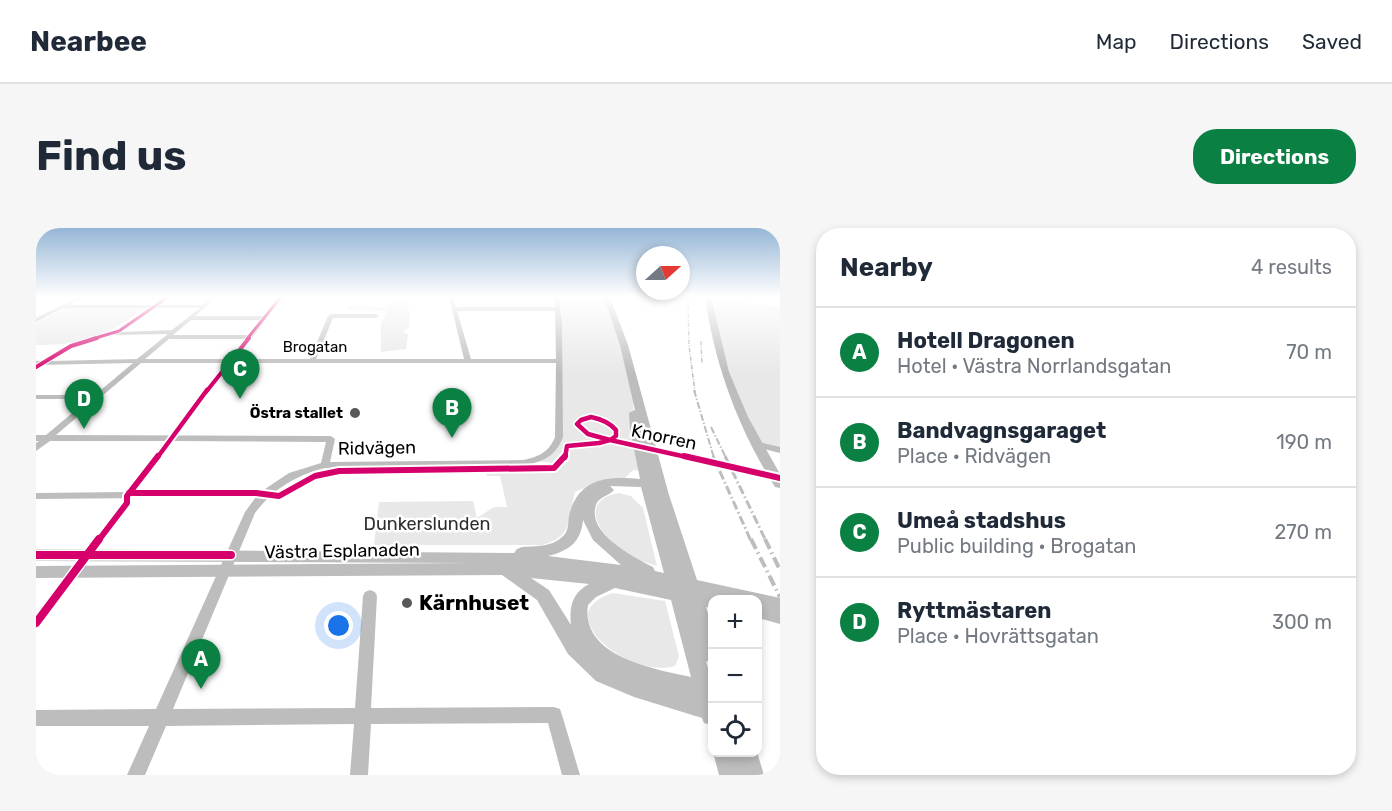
<!DOCTYPE html>
<meta charset="utf-8">
<style>
:root{--surface:#fff;--page:#f6f6f7;--text:#1f2937;--muted:#747a83;--line:#e0e1e3;--accent:#0b8043}
body{margin:0;font-family:Rubik,sans-serif;background:var(--page);color:var(--text)}
.controls{position:absolute;right:18px;bottom:18px;display:grid;overflow:hidden;border-radius:12px;box-shadow:0 3px 9px #0003}
.controls button{width:54px;height:54px;display:grid;place-items:center;padding:0;border:0;border-bottom:2px solid var(--line);background:var(--surface);color:var(--text);font:30px sans-serif}
.compass{position:absolute;left:600px;top:18px;width:54px;height:54px;border-radius:50%;background:var(--surface);box-shadow:0 3px 9px #0003;rotate:69deg}
.you{position:absolute;left:303px;top:398px;width:21px;height:21px;margin:-15px;border:4px solid #fff;border-radius:50%;background:#1a73e8;box-shadow:0 0 0 9px #1a73e833}
.badge{display:grid;place-items:center;width:39px;height:39px;border-radius:50%;background:var(--accent);color:#fff;font-size:20px;font-weight:700}
.pin{position:absolute;translate:-50% -50px;filter:drop-shadow(0 2px 3px #0008)}
.pin::after{content:'';position:absolute;top:32px;width:21px;height:18px;background:inherit;clip-path:polygon(0 0,100% 0,50% 100%)}
.list{margin:0;padding:0;list-style:none}
h2{display:flex;justify-content:space-between;align-items:center;height:78px;margin:0;padding:0 24px;font-size:26px}
h2 small{font-size:20px;font-weight:400;color:var(--muted)}
.list li{display:grid;grid-template-columns:39px 1fr auto;gap:18px;align-items:center;box-sizing:border-box;height:90px;padding:0 24px;border-top:2px solid var(--line)}
.list b{display:block;font-size:22px;white-space:nowrap}
.list p{margin:0;font-size:20px;white-space:nowrap;color:var(--muted)}
.list em{font-size:20px;font-style:normal;color:var(--muted)}
.icon{flex:none;width:33px;height:33px;fill:none;stroke:currentColor;stroke-width:2;stroke-linecap:round;stroke-linejoin:round}
.map{position:relative;flex:none;width:744px;height:547px;overflow:hidden;border-radius:24px}
header{display:flex;align-items:center;gap:36px;box-sizing:border-box;height:84px;padding:0 30px;background:var(--surface);border-bottom:2px solid var(--line)}
header strong{font-size:28px}
nav{display:flex;gap:33px;margin-inline-start:auto;font-size:21px}
.intro{display:flex;align-items:center;justify-content:space-between;box-sizing:border-box;height:144px;padding:0 36px}
h1{margin:0;font-size:42px}
.button{padding:15px 27px;border-radius:24px;background:var(--accent);color:#fff;font-size:21px;font-weight:700}
main{display:flex;gap:36px;padding:0 36px}
aside{flex:1;background:var(--surface);border-radius:24px;box-shadow:0 3px 9px #0003}
.map>svg:first-child{display:block}
.green{fill:#e8e8e8}
.lines{fill:none;stroke-linecap:round;stroke-linejoin:round}
.minor{fill:#bdbdbd;fill-rule:evenodd}
.major{fill:#bdbdbd;fill-rule:evenodd}
.rail-far3{stroke:#bdbdbd;stroke-width:1.5;stroke-dasharray:4.5 1.5 1 1.5;stroke-linecap:butt}
.rail-far2{stroke:#bdbdbd;stroke-width:2;stroke-dasharray:7 2 1.5 2;stroke-linecap:butt}
.rail-far1{stroke:#bdbdbd;stroke-width:3;stroke-dasharray:9 3 1.5 3;stroke-linecap:butt}
.rail{stroke:#bdbdbd;stroke-width:4;stroke-dasharray:11 4 1.5 4;stroke-linecap:butt}
.cycleway-far4-casing{stroke:#fff;stroke-width:4.5}
.cycleway-far3-casing{stroke:#fff;stroke-width:6}
.cycleway-far2-casing{stroke:#fff;stroke-width:8}
.cycleway-far1-casing{stroke:#fff;stroke-width:10}
.cycleway-casing{stroke:#fff;stroke-width:11}
.cycleway-far4{stroke:#d6006c;stroke-width:3}
.cycleway-far3{stroke:#d6006c;stroke-width:4}
.cycleway-far2{stroke:#d6006c;stroke-width:4.5}
.cycleway-far1{stroke:#d6006c;stroke-width:6}
.cycleway{stroke:#d6006c;stroke-width:8}
.poi-dot{fill:#595959;stroke:#fff;stroke-width:2}
.labels{text-anchor:middle;stroke-width:5;stroke-linejoin:round;paint-order:stroke}
.far-street-label{font-size:15px;fill:#000;stroke:#fff}
.far-poi-label{font-size:15px;font-weight:bold;fill:#000;stroke:#fff;text-anchor:end}
.street-label{font-size:18px;fill:#000;stroke:#fff}
.park-label{font-size:18px;fill:#2d2d2d;stroke:#fff}
.near-poi-label{font-size:21px;font-weight:bold;fill:#000;stroke:#fff;text-anchor:start}
</style>
<header>
<strong>Nearbee</strong>
<nav><a>Map</a><a>Directions</a><a>Saved</a></nav>
</header>
<div class="intro"><h1>Find us</h1><a class="button">Directions</a></div>
<main>
<div class="map">
<svg width="744" height="547" viewBox="0 0 744 547">
<rect width="100%" height="100%" fill="#fff"/>
<!-- green -->
<path class="green" d="M520 69H571L588 117 596 159 599 201 608 243 597 242 589 250 566 252 539 264C532 292 537 309 506 317H338L343 274 437 273 441 290 458 279H471L464 248H451L450 242H513L529 236 499 233 520 219Z
M672 69 744 79V222L729 218 700 174 677 98Z
M359 70 369 72 374 84 373 100 366 104 372 106 370 121 345 124V95L351 83 312 82 314 77 351 79Z
M112 79C69 107 52 117 0 117V95L29 80Z
M583 265 595 268 607 280 621 338C610 335 600 331 590 325 566 310 539 273 583 265Z
M577 365 629 373 643 428 639 438C594 452 510 385 577 365Z"/>
<g class="lines">
<!-- minor -->
<path class="minor" d="M43 69H48L33 77H117L129 69H134L124 77H167L176 69H181L159 88H227L243 69H247L200 131H274L292 88 295 86H340L343 88 340 90H297L280 131H428L413 69H417L420 79H519L518 69H522L526 95 527 209C519 231 502 236 480 238L289 240C260 247 237 261 219 285L137 481 319 480 327 368 329 364 334 362 339 364 341 368 335 480 518 479 524 481 526 487 544 547H526L512 495 335 496 332 547H314L318 496 130 498 109 547H91L113 498H0V482L120 481 209 284 220 269 0 271V265L89 264 129 213H14L0 223V215L3 213H0V207H10L53 171H0V167H59L97 135 0 137V133H6L33 117 81 102 113 80H27L0 94V90ZM120 80H164L136 102 85 104ZM421 83H519L520 131H435ZM155 92H225L212 107H137ZM132 106 101 131 15 133 37 119 76 107ZM133 111H209L193 131H109ZM105 135H520L519 209C513 224 503 229 487 232L294 234 299 211 295 208 20 207ZM138 213 290 214 285 235 253 245 226 263 100 264Z
M719 213 744 219V225L716 218 715 216Z"/>
<!-- major -->
<path class="major" d="M568 69H574L592 117 633 267 661 352 744 370V396L722 390V371H676V380L670 379 676 399V435L670 433 676 453V497L668 495 666 490 598 469 560 453 532 426 501 372 466 347 0 350V338L436 335 0 333V321L478 325 481 321 486 319C499 318 516 319 526 309 533 304 532 295 533 288 542 250 571 248 604 251L594 201 593 185 599 182 584 117ZM574 258 605 259 628 345 619 343 617 339C598 329 550 305 560 277 562 269 573 268 578 262ZM547 292 557 312 585 337 512 328C533 323 545 314 547 292ZM495 350 553 356C536 365 533 379 535 397L513 362ZM579 360 635 372 655 449C619 441 544 429 552 377L560 369Z
M669 69H675L693 144 712 189 744 246V260L739 259C702 200 679 138 669 69Z
M677 524H721L728 547H683Z"/>
<!-- rail-far3 -->
<path class="rail-far3" d="M652 69 653 118 659 164
M665 113 666 135"/>
<!-- rail-far2 -->
<path class="rail-far2" d="M658 162 678 230
M675 199 690 230"/>
<!-- rail-far1 -->
<path class="rail-far1" d="M677 228 715 313
M689 228 730 313"/>
<!-- rail -->
<path class="rail" d="M715 311 744 369
M729 311 744 342"/>
<defs>
<path id="cycleway-far4" d="M56 111 83 103 132 69
M211 111 245 69"/>
<path id="cycleway-far3" d="M0 139 35 118 61 110
M170 164 213 110"/>
<path id="cycleway-far2" d="M555 189C565 191 573 194 580 202V208L574 212 552 206 541 196 545 192Z
M574 212 655 230
M121 230 171 162
M529 230 531 218 563 215 574 212"/>
<path id="cycleway-far1" d="M648 228 744 250
M93 265H220L243 268 279 248 303 243 518 240 529 228
M62 313 91 275V268L122 228"/>
<path id="cycleway" d="M0 327H195
M0 395 63 311"/>
</defs>
<!-- cycleway-far4 casing -->
<use href="#cycleway-far4" class="cycleway-far4-casing"/>
<!-- cycleway-far3 casing -->
<use href="#cycleway-far3" class="cycleway-far3-casing"/>
<!-- cycleway-far2 casing -->
<use href="#cycleway-far2" class="cycleway-far2-casing"/>
<!-- cycleway-far1 casing -->
<use href="#cycleway-far1" class="cycleway-far1-casing"/>
<!-- cycleway casing -->
<use href="#cycleway" class="cycleway-casing"/>
<!-- cycleway-far4 -->
<use href="#cycleway-far4" class="cycleway-far4"/>
<!-- cycleway-far3 -->
<use href="#cycleway-far3" class="cycleway-far3"/>
<!-- cycleway-far2 -->
<use href="#cycleway-far2" class="cycleway-far2"/>
<!-- cycleway-far1 -->
<use href="#cycleway-far1" class="cycleway-far1"/>
<!-- cycleway -->
<use href="#cycleway" class="cycleway"/>
</g>
<!-- sky -->
<linearGradient id="sky" x2="0" y2="1"><stop stop-color="#95b6d6"/><stop offset="0.47" stop-color="#fff"/><stop offset="1" stop-color="#fff" stop-opacity="0"/></linearGradient>
<rect width="744" height="146" fill="url(#sky)"/>
<!-- markers -->
<g class="poi-dot">
<circle cx="319" cy="185" r="6"/>
<circle cx="371" cy="375" r="6"/>
</g>
<g class="labels">
<!-- far-street labels -->
<g class="far-street-label">
<text x="279" y="124">Brogatan</text>
</g>
<!-- far-poi labels -->
<g class="far-poi-label">
<text x="307" y="190">Östra stallet</text>
</g>
<!-- street labels -->
<g class="street-label">
<text transform="translate(628 209) rotate(12)" y="6">Knorren</text>
<text transform="translate(341 220) rotate(-1)" y="6">Ridvägen</text>
<text transform="translate(306 323) rotate(-1)" y="6">Västra Esplanaden</text>
</g>
<!-- park labels -->
<g class="park-label">
<text x="391" y="302">Dunkerslunden</text>
</g>
<!-- near-poi labels -->
<g class="near-poi-label">
<text x="383" y="382">Kärnhuset</text>
</g>
</g>
</svg>
<div class="controls">
<button>+</button>
<button>−</button>
<button><svg class="icon" aria-label="locate" viewBox="0 0 24 24"><circle cx="12" cy="12" r="6"/><path d="M12 2v4M12 18v4M2 12h4M18 12h4"/></svg></button>
</div>
<svg class="compass" viewBox="-18 -18 36 36"><path d="M0-13l5 13h-10z" fill="#e53935"/><path d="M0 13l5-13h-10z" fill="#747a83"/></svg>
<div class="you"></div>
<div class="pin badge" style="left:165px;top:461px">A</div>
<div class="pin badge" style="left:416px;top:210px">B</div>
<div class="pin badge" style="left:204px;top:171px">C</div>
<div class="pin badge" style="left:48px;top:201px">D</div>
</div>
<aside>
<h2>Nearby<small>4 results</small></h2>
<ul class="list">
<li><span class="badge">A</span><div><b>Hotell Dragonen</b><p>Hotel · Västra Norrlandsgatan</p></div><em>70 m</em></li>
<li><span class="badge">B</span><div><b>Bandvagnsgaraget</b><p>Place · Ridvägen</p></div><em>190 m</em></li>
<li><span class="badge">C</span><div><b>Umeå stadshus</b><p>Public building · Brogatan</p></div><em>270 m</em></li>
<li><span class="badge">D</span><div><b>Ryttmästaren</b><p>Place · Hovrättsgatan</p></div><em>300 m</em></li>
</ul>
</aside>
</main>
